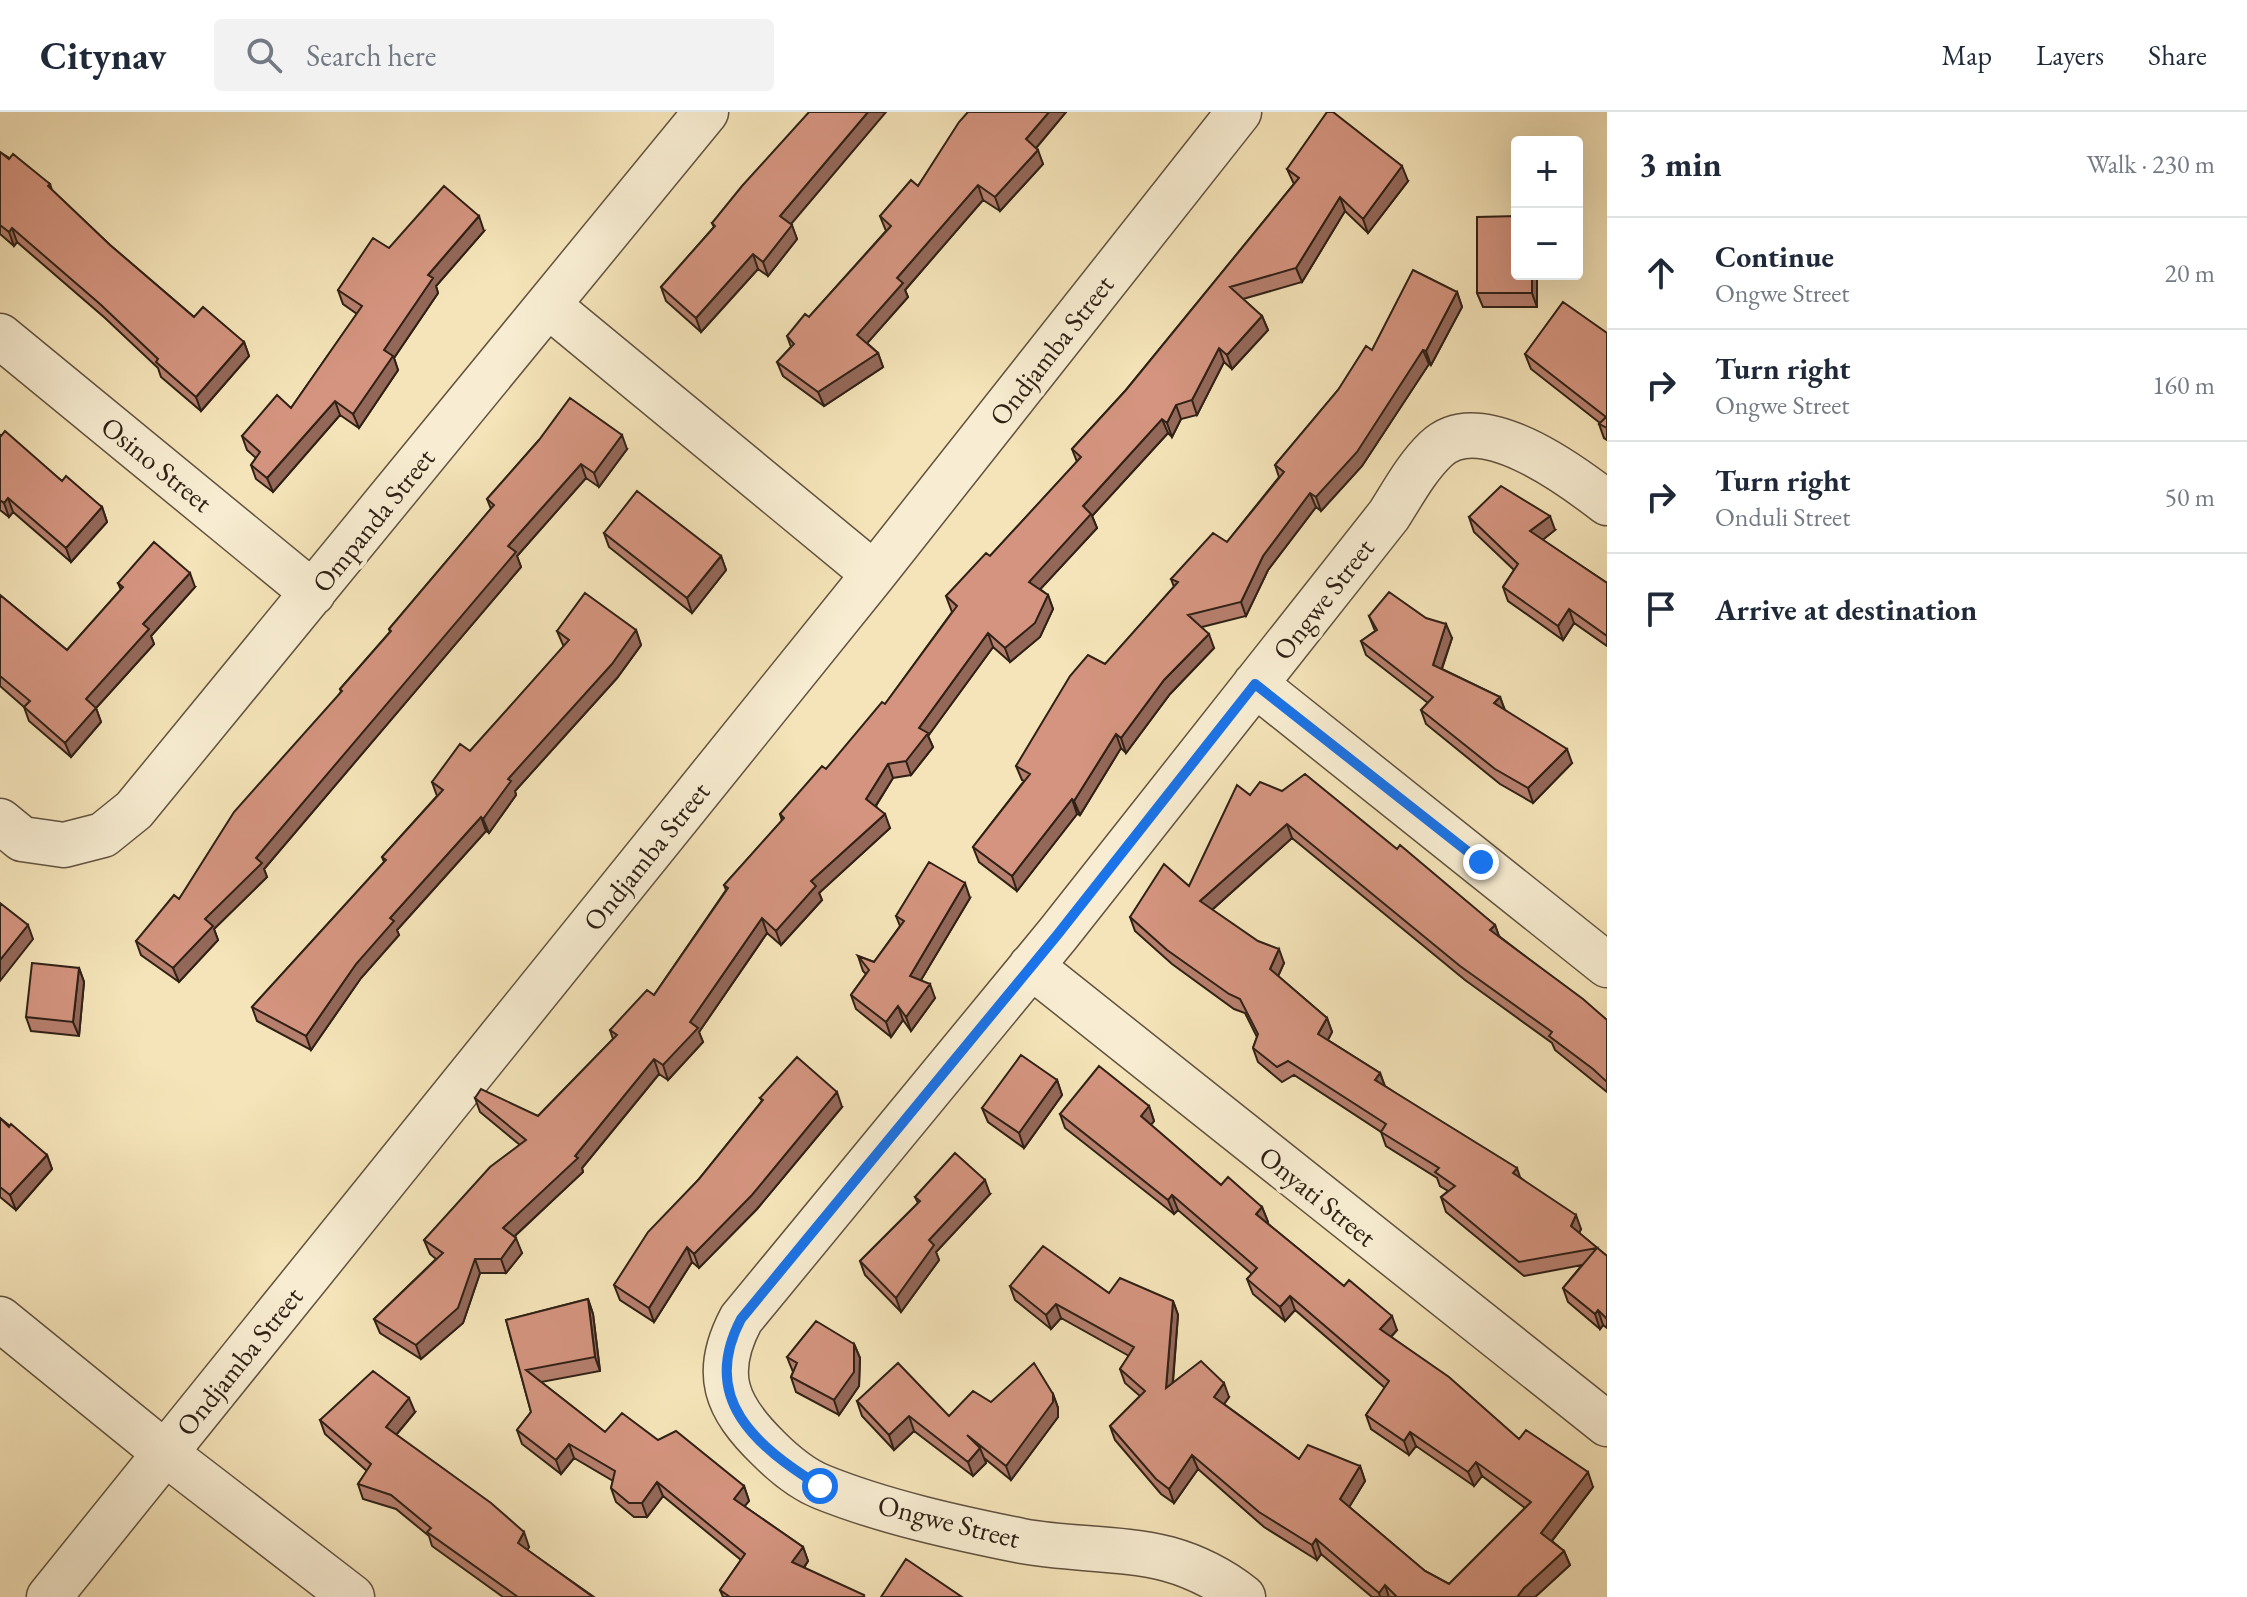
<!DOCTYPE html>
<meta charset="utf-8">
<style>
:root{--surface:#fff;--page:#f2f2f3;--text:#1f2937;--muted:#747a83;--line:#e0e1e3}
body{margin:0;font-family:"EB Garamond",serif;background:var(--page);color:var(--text)}
.controls{position:absolute;right:24px;top:24px;display:grid;overflow:hidden;border-radius:8px;box-shadow:0 8px 32px #0002}
.controls button{width:72px;height:72px;display:grid;place-items:center;padding:0;border:0;border-bottom:2px solid var(--line);background:var(--surface);color:var(--text);font:40px sans-serif}
.stop{position:absolute;width:24px;height:24px;margin:-18px;border:6px solid #1a73e8;border-radius:50%;background:#fff}
.stop.end{background:#1a73e8;border-color:#fff;box-shadow:0 2px 8px #0008}
.list{margin:0;padding:0;list-style:none}
h2{display:flex;justify-content:space-between;align-items:center;height:104px;margin:0;padding:0 32px;font-size:34px}
h2 small{font-size:26px;font-weight:400;color:var(--muted)}
.list li{display:grid;grid-template-columns:52px 1fr auto;gap:24px;align-items:center;box-sizing:border-box;height:112px;padding:0 32px;border-top:2px solid var(--line)}
.list b{display:block;font-size:30px;white-space:nowrap}
.list p{margin:0;font-size:26px;white-space:nowrap;color:var(--muted)}
.list em{font-size:26px;font-style:normal;color:var(--muted)}
.icon{flex:none;width:44px;height:44px;fill:none;stroke:currentColor;stroke-width:2;stroke-linecap:round;stroke-linejoin:round}
.map{position:relative;flex:none;width:1607px;height:1485px;overflow:hidden}
header{display:flex;align-items:center;gap:48px;box-sizing:border-box;height:112px;padding:0 40px;background:var(--surface);border-bottom:2px solid var(--line)}
header strong{font-size:38px}
nav{display:flex;gap:44px;margin-inline-start:auto;font-size:28px}
.search{width:560px;height:72px;background:var(--page);display:flex;align-items:center;gap:20px;box-sizing:border-box;padding:0 28px;border-radius:8px;color:var(--muted);font-size:30px}
main{display:flex}
aside{flex:1;background:var(--surface)}
.map>svg:first-child{display:block}
.lines{fill:none;stroke-linecap:round;stroke-linejoin:round}
.street-casing{stroke:#61523f;stroke-width:47}
.street{stroke:#f8edd2;stroke-width:44}
.wall{fill:#b67f6d;stroke:#302116;stroke-width:2}
.shaded-wall{fill:#946859;stroke:#302116;stroke-width:2}
.building{fill:#d4947f;stroke:#302116;stroke-width:2}
.route{stroke:#1a73e8;stroke-width:10}
.labels{text-anchor:middle;stroke-width:8;stroke-linejoin:round;paint-order:stroke}
.street-label{font-size:28px;fill:#302116;stroke:#f8edd2}
</style>
<header>
<strong>Citynav</strong>
<div class="search"><svg class="icon" aria-label="search" viewBox="0 0 24 24"><circle cx="10" cy="10" r="6"/><path d="M15 15l6 6"/></svg>Search here</div>
<nav><a>Map</a><a>Layers</a><a>Share</a></nav>
</header>
<main>
<div class="map">
<svg width="1607" height="1485" viewBox="0 0 1607 1485">
<rect width="100%" height="100%" fill="#f5e4b9"/>
<filter id="stains"><feTurbulence type="fractalNoise" baseFrequency=".0025" numOctaves="4"/><feColorMatrix values="0 0 0 0 .2 0 0 0 0 .09 0 0 0 0 .02 0 0 0 .5 -.17"/></filter>
<radialGradient id="worn" r=".72"><stop offset=".6" stop-color="#630" stop-opacity="0"/><stop offset="1" stop-color="#630" stop-opacity=".3"/></radialGradient>
<g class="lines">
<defs>
<path id="street" d="M549 194 874 462
M0 224 313 481
M1255 572 1607 853
M0 709 22 727 64 733 103 723 134 698 706 0
M1031 854 1607 1312
M0 1207 165 1341 352 1485
M49 1485 874 462 1239 0
M1243 1485C1220 1467 1197 1455 1168 1447 1121 1435 1070 1438 1022 1429 957 1416 884 1400 822 1375 802 1367 783 1351 768 1336 726 1295 712 1262 741 1207L1058 822 1389 403C1403 381 1417 355 1436 337 1480 295 1571 363 1607 391"/>
</defs>
<!-- street casing -->
<use href="#street" class="street-casing"/>
<!-- street -->
<use href="#street" class="street"/>
</g>
<!-- wall -->
<path class="wall" d="M968 0H1066L1036 36 1043 52 1000 99 983 88 905 178 908 185 867 231 878 241 883 255 824 294 783 264 777 250 791 235 787 224 809 205 886 119 880 104 918 74Z
M0 40 50 72 52 78 110 133 194 205 244 230 249 244 201 299 161 265 158 256 105 206 17 130 14 134 0 122Z
M1287 57 1408 69 1368 121 1345 99 1302 170 1243 187 1262 204 1268 218 1232 257 1224 250 1197 303 1181 307 1172 325 1168 321 1092 404 1097 416 1040 477 1048 483 1053 497 1040 525 1010 550 993 535 928 624 933 635 911 663 893 666 876 694 890 716 819 781 822 788 781 833 767 821 699 920 703 930 668 968 659 962 582 1056 583 1060 514 1125 522 1141 506 1161H480L463 1211 421 1247 380 1221 374 1207 436 1147 430 1142 424 1128 520 1033 480 1000 475 986 538 1004 613 927 610 918 654 883 726 778 724 773 782 709 780 702 826 657 885 592 952 500 946 484 990 444 1077 350 1072 337 1126 278 1294 72Z
M712 111 791 112 797 127 768 164 758 157 701 220 666 189 661 175 714 115Z
M484 119 436 174 438 181 394 246 398 258 359 316 340 303 273 380 256 367 251 353 256 346 247 338 242 324 291 296 357 202 343 192 338 178 389 136Z
M1537 162V195H1483L1477 181Z
M1457 180 1462 195 1431 253 1429 252 1362 354 1321 399 1316 395 1268 458 1246 504 1202 515 1214 536 1170 582 1126 641 1121 636 1080 703 1077 702 1017 779 979 750 973 735 1024 669 1022 668 1016 654 1174 475 1171 467 1227 430 1279 365 1275 353 1372 238Z
M1607 221V328L1604 326 1599 312 1600 311 1531 257 1525 242Z
M0 323 62 369 102 395 107 410 71 450 13 400 9 405 0 398Z
M539 328 627 337 599 375 586 366 517 444 521 455 264 757 267 765 214 817 218 828 179 870 141 843 136 829 179 787 341 580 340 577 390 520 389 517 491 397 487 387Z
M1469 405 1555 418 1542 428 1607 471V534L1574 511 1563 528 1508 489 1503 475 1514 458 1474 420Z
M604 421 721 444 726 458 692 501 609 435Z
M118 471 195 475 151 524 154 532 96 596 101 610 71 645 29 609 24 595 0 574V483L67 538 121 478Z
M1369 504 1452 526 1442 557 1500 585 1505 598 1572 651 1533 691 1500 672 1426 612 1421 598 1428 591 1366 543 1361 529 1375 519Z
M636 518 641 533 617 566 515 679 516 683 489 721 486 719 397 818 399 823 361 866 311 938 257 909 252 895 384 750 382 745 437 684 432 670 470 639 564 535 557 519Z
M1250 683 1397 737 1495 813 1499 824 1607 908V980L1555 938 1552 931 1465 868 1292 726 1212 798 1284 851 1278 864 1327 906 1332 920 1328 928 1380 961 1385 974 1521 1066 1581 1117 1579 1121 1607 1144V1216L1603 1213 1600 1217 1568 1190 1563 1176 1582 1153 1524 1164 1446 1100 1441 1085 1448 1079 1440 1074 1437 1066 1386 1034 1381 1020 1294 963 1282 970 1258 950 1253 936 1257 925 1245 901 1234 897 1172 852 1135 819 1130 805 1189 774Z
M970 786 921 868 935 886 911 919 903 908 891 925 856 897 851 883 866 862 863 859 858 844 874 850 900 814 896 804Z
M79 856 84 870 79 924 31 919 26 905Z
M1057 968 1062 983 1024 1036 988 1010 982 996Z
M760 986 842 995 757 1097 699 1156 692 1150 654 1210 620 1188 614 1173 762 989Z
M1149 994 1154 1009 1150 1013 1221 1073 1262 1095 1268 1110 1267 1111 1397 1218 1391 1225 1519 1327 1593 1375 1552 1429 1564 1439 1570 1453 1535 1485H1372L1321 1442 1317 1448 1264 1415 1198 1357 1174 1391 1161 1382 1115 1328 1110 1314 1140 1284 1125 1271 1120 1257 1129 1244 1061 1206 1051 1217 1015 1188 1010 1174 1109 1181 1173 1189 1178 1203 1173 1271 1229 1285 1224 1292 1299 1347 1360 1354 1365 1369 1349 1395 1425 1459 1449 1472 1525 1396 1482 1364 1474 1374 1416 1334 1409 1343 1371 1317 1366 1303 1385 1276 1295 1198 1285 1209 1253 1182 1247 1167 1252 1162 1178 1098 1174 1102 1065 1016 1060 1002Z
M0 1006 47 1043 52 1057 16 1098 0 1085Z
M990 1082 936 1140 939 1148 901 1200 865 1163 860 1149 918 1091 915 1085Z
M588 1187 593 1202 600 1259 541 1270 605 1320 658 1328 744 1374 749 1389 744 1394 803 1435 808 1449 804 1456 865 1485H723L720 1478 741 1448 663 1384 647 1405H634L616 1390 611 1376 613 1369 574 1346 561 1362 522 1332 517 1318 531 1300 506 1208Z
M854 1232 860 1246 859 1274 839 1303 796 1280 791 1265 793 1260 787 1245Z
M1053 1282 1058 1296V1305L1011 1368 984 1346 986 1351 973 1364 914 1319 894 1338 862 1304 857 1289 949 1304 991 1290Z
M415 1300 396 1323 529 1435 527 1438 594 1485H503L432 1434 429 1424 396 1397 363 1387 358 1372 367 1359 325 1322 320 1308Z"/>
<!-- shaded-wall -->
<path class="shaded-wall" d="M868 0H886L786 118 780 104Z
M1049 0H1066L1031 42 1026 27Z
M1038 38 1043 52 1000 99 995 85Z
M1402 54 1408 69 1368 121 1363 107Z
M978 73 983 88 905 178 908 185 862 237 857 223 897 166Z
M1340 85 1345 99 1302 170 1296 156Z
M479 104 484 119 436 174 438 181 394 246 398 258 359 316 353 302 384 238 428 163Z
M792 113 797 127 768 164 763 150Z
M12 116 17 130 14 134 9 120Z
M753 142 758 157 701 220 696 206Z
M1532 162H1537V195L1532 181Z
M1457 180 1462 195 1431 253 1426 239Z
M1262 204 1268 218 1232 257 1227 243Z
M244 230 249 244 201 299 196 285Z
M1219 236 1224 250 1197 303 1192 288Z
M1423 238 1429 252 1362 354 1321 399 1316 385Z
M878 241 883 255 824 294 818 280Z
M335 289 340 303 273 380 267 366Z
M1176 293 1181 307 1172 325 1167 311Z
M1162 307 1168 321 1092 404 1097 416 1034 484 1029 470 1083 394Z
M622 323 627 337 599 375 594 361Z
M581 352 586 366 517 444 521 455 264 757 267 765 214 817 218 828 179 870 173 856 205 807 256 746 508 434Z
M1310 381 1316 395 1268 458 1246 504 1241 490 1263 444Z
M8 386 13 400 9 405 4 391Z
M102 395 107 410 71 450 66 436Z
M1550 404 1555 418 1535 434 1530 419Z
M721 444 726 458 692 501 687 486Z
M190 461 195 475 151 524 154 532 96 596 101 610 71 645 65 631 86 587 143 512Z
M1048 483 1053 497 1040 525 1010 550 1005 536Z
M1569 497 1574 511 1563 528 1558 514Z
M1446 512 1452 526 1438 567 1433 553Z
M636 518 641 533 617 566 515 679 516 683 489 721 483 707 508 667Z
M988 521 993 535 928 624 933 635 911 663 906 649 919 616Z
M1209 522 1214 536 1170 582 1126 641 1121 626 1164 568Z
M1500 585 1505 599 1494 591Z
M1116 622 1121 636 1080 703 1074 689Z
M1567 637 1572 651 1533 691 1528 676Z
M888 652 893 666 871 701 866 687Z
M1072 687 1077 702 1017 779 1012 764Z
M885 702 890 716 819 781 822 788 781 833 776 819 811 769Z
M481 705 486 719 397 818 399 823 361 866 311 938 306 924 356 852 390 806Z
M1287 712 1292 726 1205 804 1200 789Z
M965 771 970 786 915 878 910 864Z
M762 806 767 821 699 920 703 930 668 968 663 953 690 910Z
M28 813 33 827 0 869V848Z
M1495 813 1500 827 1490 818Z
M1279 837 1284 851 1275 871 1270 857Z
M79 856 84 870 79 924 73 910Z
M930 872 935 886 911 919 906 905Z
M898 894 903 908 891 925 886 910Z
M1327 906 1332 920 1323 937 1318 922Z
M654 947 659 962 582 1056 583 1060 508 1130 503 1116 575 1044Z
M1380 961 1385 975 1375 968Z
M1057 968 1062 983 1024 1036 1019 1021Z
M837 980 842 995 757 1097 699 1156 694 1142Z
M1149 994 1154 1009 1146 1019 1141 1004Z
M47 1043 52 1057 16 1098 10 1083Z
M1517 1056 1522 1071 1513 1061Z
M985 1068 990 1082 936 1140 939 1148 901 1200 896 1186 929 1128Z
M1172 1083 1178 1098 1174 1102 1168 1088Z
M1262 1095 1268 1110 1262 1116 1256 1102Z
M1576 1103 1581 1117 1576 1128 1571 1114Z
M516 1126 522 1141 506 1161 501 1147Z
M687 1135 692 1150 654 1210 649 1196Z
M475 1147 480 1161 463 1211 421 1247 416 1233Z
M1290 1184 1295 1198 1285 1209 1280 1195Z
M588 1187 593 1202 600 1259 595 1245Z
M1173 1189 1178 1203 1171 1291 1166 1276Z
M1056 1192 1061 1206 1051 1217 1046 1203Z
M1598 1198 1603 1213 1600 1217 1595 1202Z
M1392 1204 1397 1218 1385 1231 1380 1217Z
M854 1232 860 1246 859 1274 839 1303 834 1288Z
M1224 1271 1229 1285 1219 1299 1214 1285Z
M1053 1282 1058 1296V1305L1011 1368 1006 1354Z
M409 1286 415 1300 391 1329 386 1315Z
M909 1304 914 1319 894 1338 889 1323Z
M1410 1320 1416 1334 1409 1343 1404 1329Z
M569 1332 574 1346 561 1362 556 1348Z
M980 1336 986 1351 973 1364 968 1350Z
M1192 1343 1198 1357 1174 1391 1169 1377Z
M1476 1350 1482 1364 1474 1374 1468 1360Z
M1360 1354 1365 1369 1345 1402 1340 1387Z
M1588 1360 1593 1375 1547 1435 1541 1421Z
M657 1370 663 1384 647 1405 642 1391Z
M744 1374 749 1389 739 1401 734 1387Z
M524 1420 529 1435 523 1446 518 1431Z
M1316 1427 1321 1442 1317 1448 1312 1433Z
M803 1435 808 1449 797 1465 792 1450Z
M1564 1439 1570 1453 1535 1485H1517L1524 1476Z
M1385 1473 1389 1485H1380L1379 1481Z"/>
<!-- building -->
<path class="building" d="M809 0H868L780 104 792 113 763 150 753 142 696 206 661 175 715 114 712 111 742 74Z
M968 0H1049L1026 27 1038 38 995 85 978 73 897 166 903 171 857 223 878 241 818 280 777 250 794 232 787 224 805 202 809 205 891 114 880 104 911 68 918 74 959 10Z
M1327 0H1333L1402 54 1363 107 1340 85 1296 156 1230 175 1262 204 1227 243 1219 236 1192 288 1176 293 1167 311 1162 307 1083 394 1091 402 1029 470 1048 483 1035 511 1005 536 988 521 919 616 928 621 906 649 888 652 866 687 885 702 811 769 816 774 776 819 762 806 690 910 698 916 663 953 654 947 575 1044 578 1046 503 1116 516 1126 501 1147H475L458 1196 416 1233 374 1207 443 1141 424 1128 490 1055 526 1028 475 986 481 977 538 1004 617 923 610 918 647 878 654 883 728 776 724 773 784 706 780 702 822 654 826 657 882 590 885 592 957 494 946 484 986 441 990 444 1081 345 1072 337 1126 278 1299 66 1287 57Z
M0 40 9 47 13 42 50 72 48 74 110 133 194 205 203 195 244 230 196 285 156 250 158 247 100 192 12 116 9 120 0 113Z
M444 74 479 104 428 163 433 166 384 238 393 244 353 302 335 289 267 366 251 353 260 340 242 324 277 283 291 296 362 194 338 178 373 126 389 136Z
M1517 104V162H1532V181H1477V105Z
M1413 158 1457 180 1426 239 1423 238 1357 340 1316 385 1310 381 1263 444 1241 490 1188 503 1209 522 1164 568 1121 626 1116 622 1074 689 1072 687 1012 764 973 735 1030 662 1016 654 1070 564 1088 543 1105 552 1178 470 1171 467 1213 421 1227 430 1284 360 1275 353 1338 278 1366 234 1372 238Z
M1563 190 1607 221V316L1599 312 1606 305 1525 242Z
M570 286 622 323 594 361 581 352 508 434 516 440 256 746 262 751 205 807 213 814 173 856 136 829 174 783 179 787 234 700 342 579 340 577 391 519 389 517 494 393 487 387 539 328Z
M5 319 62 369 66 364 102 395 66 436 8 386 4 391 0 388V323L1 324Z
M1501 374 1550 404 1530 419 1607 471V524L1569 497 1558 514 1503 475 1518 452 1469 405Z
M637 379 721 444 687 486 604 421Z
M154 430 190 461 143 512 149 517 86 587 96 596 65 631 24 595 30 589 0 564V483L67 538 123 475 118 471Z
M1389 480 1426 506 1446 512 1433 553 1500 585 1494 591 1567 637 1528 676 1495 657 1421 598 1433 585 1361 529 1377 518 1369 504Z
M585 481 636 518 612 552 508 667 511 669 483 707 481 705 390 806 394 809 356 852 306 924 252 895 386 748 382 745 443 678 432 670 460 632 470 639 569 528 557 519Z
M1305 662 1397 737 1400 733 1495 813 1490 818 1583 887 1607 908V970L1593 957 1549 924 1552 920 1460 854 1287 712 1200 789 1258 829 1279 837 1270 857 1327 906 1318 922 1380 961 1375 968 1517 1056 1513 1061 1576 1103 1571 1114 1607 1144V1207L1598 1198 1595 1202 1563 1176 1597 1136 1519 1150 1441 1085 1455 1074 1435 1060 1439 1056 1381 1020 1386 1012 1288 949 1277 955 1253 936 1258 922 1240 887 1229 882 1167 838 1130 805 1164 752 1189 774 1237 673 1250 683 1260 670 1282 679Z
M929 750 965 771 910 864 930 872 906 905 898 894 886 910 851 883 869 858 858 844 874 850 904 809 896 804Z
M0 791 28 813 0 848Z
M32 851 79 856 73 910 26 905Z
M1021 943 1057 968 1019 1021 982 996Z
M797 945 837 980 752 1083 694 1142 687 1135 649 1196 614 1173 648 1120 699 1067 763 988 760 986Z
M1099 954 1149 994 1141 1004 1221 1073 1228 1065 1262 1095 1256 1102 1344 1174 1349 1168 1392 1204 1380 1217 1449 1265 1519 1327 1526 1318 1588 1360 1541 1421 1564 1439 1524 1476 1517 1485H1397L1385 1473 1379 1481 1316 1427 1312 1433 1259 1400 1192 1343 1169 1377 1156 1367 1110 1314 1145 1279 1120 1257 1134 1235 1056 1192 1046 1203 1010 1174 1043 1134 1109 1181 1120 1166 1173 1189 1166 1276 1201 1249 1224 1271 1214 1285 1299 1347 1308 1333 1360 1354 1340 1387 1425 1459 1449 1472 1531 1390 1476 1350 1468 1360 1410 1320 1404 1329 1366 1303 1389 1269 1290 1184 1280 1195 1247 1167 1257 1156 1172 1083 1168 1088 1060 1002Z
M0 1006 9 1015 11 1012 47 1043 10 1083 0 1075Z
M955 1041 985 1068 929 1128 934 1133 896 1186 860 1149 920 1089 915 1085Z
M588 1187 595 1245 526 1258 605 1320 622 1301 658 1328 676 1319 744 1374 734 1387 803 1435 792 1450 864 1483 863 1485H730L720 1478 745 1442 657 1370 642 1391H629L611 1376 615 1359 569 1332 556 1348 517 1318 531 1300 506 1208Z
M816 1209 854 1232V1260L834 1288 791 1265 797 1251 787 1245Z
M898 1251 949 1304 973 1279 991 1290 1034 1251 1053 1282V1290L1006 1354 967 1323 980 1336 968 1350 909 1304 889 1323 857 1289Z
M373 1259 409 1286 386 1315 491 1391 524 1420 518 1431 593 1485H518L427 1420 431 1416 391 1383 358 1372 371 1352 320 1308Z
M906 1447 962 1485H881Z"/>
<g class="lines">
<!-- route -->
<path class="route" d="M820 1374C756 1334 699 1287 741 1207L1058 822 1255 572 1481 750"/>
</g>
<g class="labels">
<!-- street labels -->
<g class="street-label">
<text transform="translate(1051 238) rotate(-52)" y="10">Ondjamba Street</text>
<text transform="translate(157 352) rotate(39)" y="10">Osino Street</text>
<text transform="translate(373 408) rotate(-51)" y="10">Ompanda Street</text>
<text transform="translate(1323 487) rotate(-52)" y="10">Ongwe Street</text>
<text transform="translate(646 744) rotate(-51)" y="10">Ondjamba Street</text>
<text transform="translate(1318 1084) rotate(39)" y="10">Onyati Street</text>
<text transform="translate(239 1249) rotate(-51)" y="10">Ondjamba Street</text>
<text transform="translate(949 1409) rotate(14)" y="10">Ongwe Street</text>
</g>
</g>
<rect width="100%" height="100%" filter="url(#stains)"/>
<rect width="100%" height="100%" fill="url(#worn)"/>
</svg>
<div class="controls">
<button>+</button>
<button>−</button>
</div>
<div class="stop" style="left:820px;top:1374px"></div>
<div class="stop end" style="left:1481px;top:750px"></div>
</div>
<aside>
<h2>3 min<small>Walk · 230 m</small></h2>
<ul class="list">
<li><svg class="icon" aria-label="ahead" viewBox="0 0 24 24"><path d="M12 20V5M6 11l6-6 6 6"/></svg><div><b>Continue</b><p>Ongwe Street</p></div><em>20 m</em></li>
<li><svg class="icon" aria-label="right" viewBox="0 0 24 24"><path d="M7 20v-9h11M14 6l5 5-5 5"/></svg><div><b>Turn right</b><p>Ongwe Street</p></div><em>160 m</em></li>
<li><svg class="icon" aria-label="right" viewBox="0 0 24 24"><path d="M7 20v-9h11M14 6l5 5-5 5"/></svg><div><b>Turn right</b><p>Onduli Street</p></div><em>50 m</em></li>
<li><svg class="icon" aria-label="arrive" viewBox="0 0 24 24"><path d="M6 21V4h12l-3 4 3 4H6"/></svg><div><b>Arrive at destination</b></div></li>
</ul>
</aside>
</main>
